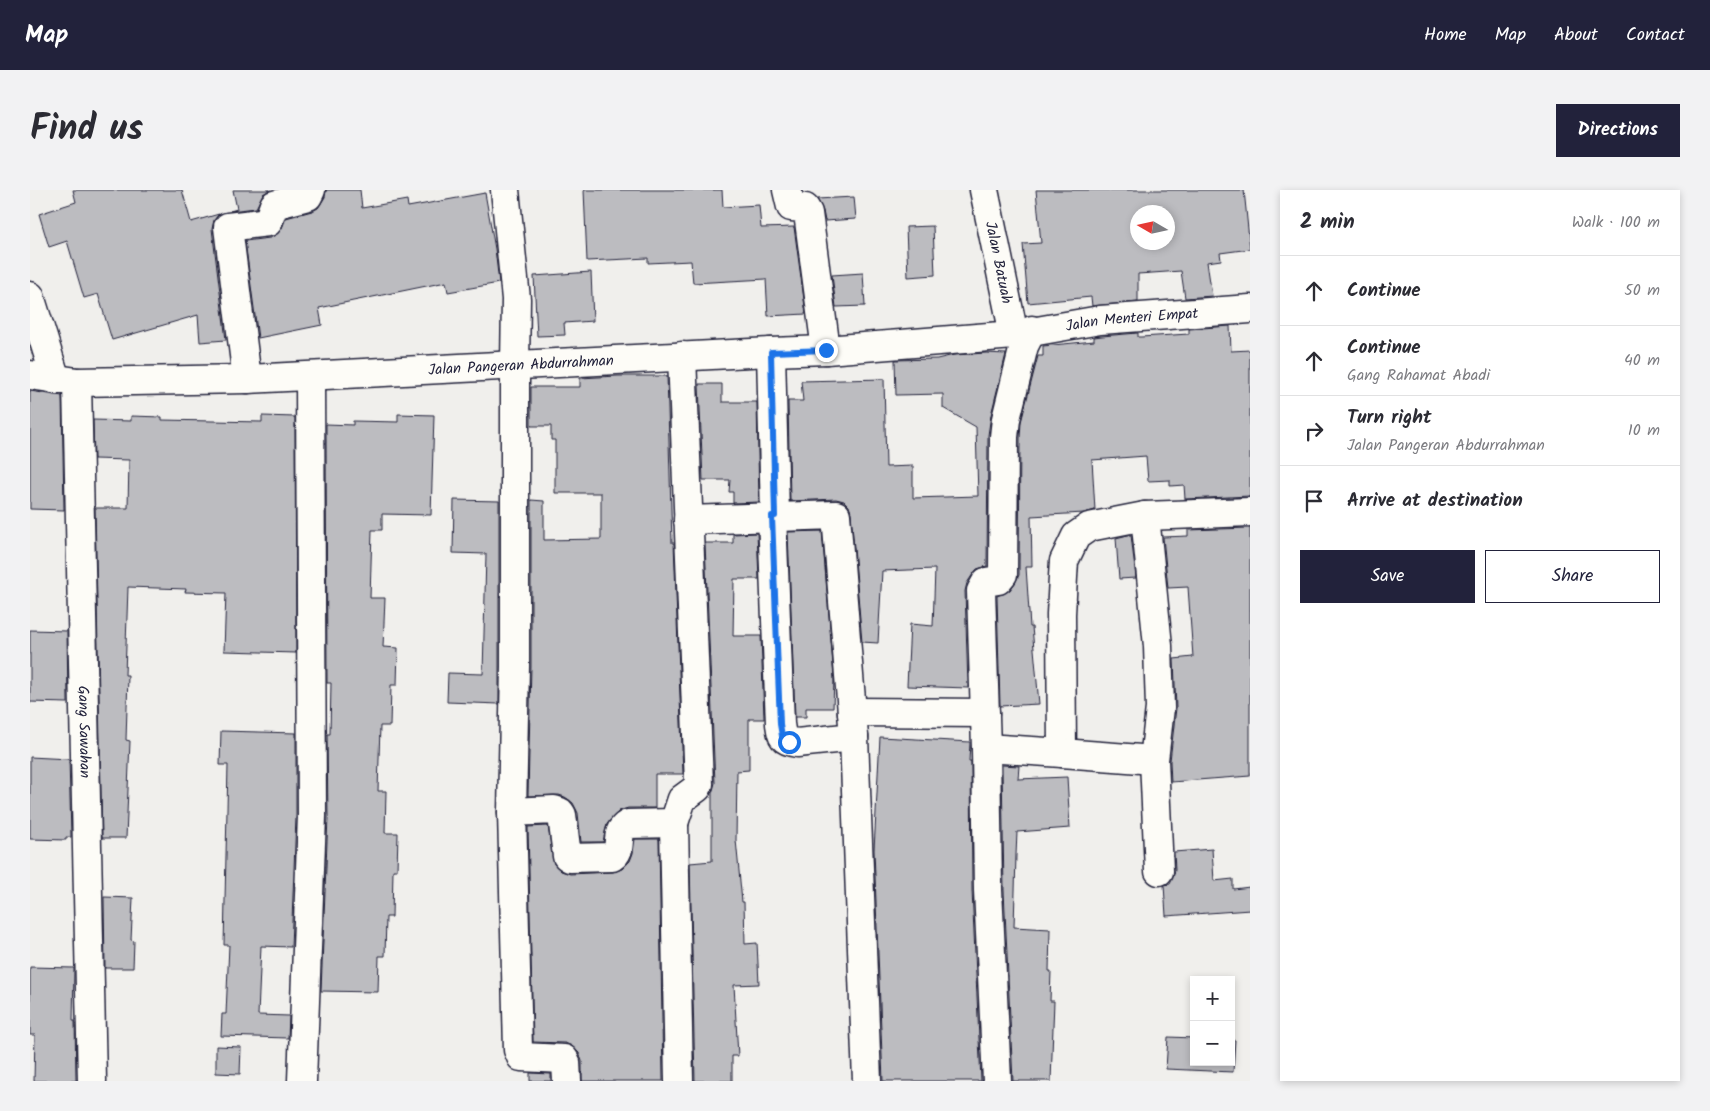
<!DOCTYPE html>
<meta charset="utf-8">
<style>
:root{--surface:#fff;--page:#f2f2f3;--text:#2b2b33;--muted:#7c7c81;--line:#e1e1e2;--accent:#22223b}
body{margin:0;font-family:Kalam,sans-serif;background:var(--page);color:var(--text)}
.controls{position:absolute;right:15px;bottom:15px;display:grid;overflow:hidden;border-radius:0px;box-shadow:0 2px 8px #0003}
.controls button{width:45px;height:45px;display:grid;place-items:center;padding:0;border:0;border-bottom:1px solid var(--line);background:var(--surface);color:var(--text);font:25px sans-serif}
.compass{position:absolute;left:1100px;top:15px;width:45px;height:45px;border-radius:50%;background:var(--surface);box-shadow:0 2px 8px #0003;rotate:279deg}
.stop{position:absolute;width:15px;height:15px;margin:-11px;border:4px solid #1a73e8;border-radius:50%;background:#fff}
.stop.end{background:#1a73e8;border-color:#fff;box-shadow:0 1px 5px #0008}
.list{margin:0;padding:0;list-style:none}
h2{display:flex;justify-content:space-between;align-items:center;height:65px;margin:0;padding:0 20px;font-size:21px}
h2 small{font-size:16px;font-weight:400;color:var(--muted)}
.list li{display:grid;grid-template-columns:32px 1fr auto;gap:15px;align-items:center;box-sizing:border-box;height:70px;padding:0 20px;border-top:1px solid var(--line)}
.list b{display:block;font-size:19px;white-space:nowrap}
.list p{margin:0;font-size:16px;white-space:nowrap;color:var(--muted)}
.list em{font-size:16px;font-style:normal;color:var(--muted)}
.actions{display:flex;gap:10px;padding:15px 20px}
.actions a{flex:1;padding:11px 0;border:1px solid var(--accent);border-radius:0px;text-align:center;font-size:18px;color:var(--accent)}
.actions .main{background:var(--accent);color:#fff}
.icon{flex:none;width:28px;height:28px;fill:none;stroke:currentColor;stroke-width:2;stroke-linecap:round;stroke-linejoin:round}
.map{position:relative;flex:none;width:1220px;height:891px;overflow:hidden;border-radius:0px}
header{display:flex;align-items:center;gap:30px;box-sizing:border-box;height:70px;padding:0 25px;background:var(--accent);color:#fff}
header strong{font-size:24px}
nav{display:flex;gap:28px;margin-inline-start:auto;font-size:18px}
.intro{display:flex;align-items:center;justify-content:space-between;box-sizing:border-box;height:120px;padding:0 30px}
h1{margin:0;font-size:35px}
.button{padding:12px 22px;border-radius:0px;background:var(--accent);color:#fff;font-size:18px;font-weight:700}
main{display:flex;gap:30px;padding:0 30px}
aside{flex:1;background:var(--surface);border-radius:0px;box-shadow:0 2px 8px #0003}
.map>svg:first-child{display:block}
.building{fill:#bcbcc0;stroke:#22223b;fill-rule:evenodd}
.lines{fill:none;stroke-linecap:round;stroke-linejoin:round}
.minor-casing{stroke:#22223b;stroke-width:31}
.minor{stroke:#fdfcf7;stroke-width:28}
.route{stroke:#1a73e8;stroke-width:6}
.labels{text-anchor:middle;stroke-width:5;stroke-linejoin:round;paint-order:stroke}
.street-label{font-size:15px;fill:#22223b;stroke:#fdfcf7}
</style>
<header>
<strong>Map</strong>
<nav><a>Home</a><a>Map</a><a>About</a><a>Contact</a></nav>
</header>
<div class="intro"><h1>Find us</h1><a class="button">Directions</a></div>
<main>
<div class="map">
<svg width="1220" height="891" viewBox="0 0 1220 891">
<rect width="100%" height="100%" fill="#f0efec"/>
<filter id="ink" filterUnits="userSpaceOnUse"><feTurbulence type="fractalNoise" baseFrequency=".02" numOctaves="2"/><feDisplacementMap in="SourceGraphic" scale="10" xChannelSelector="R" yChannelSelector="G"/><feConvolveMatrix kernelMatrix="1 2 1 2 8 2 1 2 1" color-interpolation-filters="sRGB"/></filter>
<g filter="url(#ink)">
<!-- building -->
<path class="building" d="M43 0H152L161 32 189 24 184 30 182 39 196 150 170 152 168 125 82 150 68 104 54 108 37 51 19 57 9 24 46 12Z
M203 0H240L233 4 226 18 200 21 207 19Z
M296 0H330L332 18 377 10 378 17 455 3 465 59 469 93 418 102 416 92 289 118 292 135 228 148 215 51 240 48 247 44 252 38 256 28 282 21 288 18 295 7Z
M554 0H692L693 17 729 15 731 38 764 37 776 124 738 126 736 89 663 93 661 71 618 73V68L557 71Z
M1006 0H1214L1220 59 1190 63 1191 70 1177 72 1182 106 1155 108 1151 81 1108 84V112L1062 116 1061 107 998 113 993 54 1011 53ZM1108 22H1138V52H1108Z
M824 7 826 29 795 31 793 21 787 9Z
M903 36 905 85 878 87 876 37Z
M561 82 563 131 534 133 535 145 507 146 504 86Z
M833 83 835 116 806 117 802 85Z
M1200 136 1201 161 1220 160V306L1155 309 1154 295 1140 296V290L1118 291 1116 266 1062 270 1065 320 1054 323 1001 326 1002 377H996L1000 437H1002L1009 514 970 516 967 406 980 400 985 393 989 385 990 248 991 232 1008 166H1013V156L1064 151V147L1072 146 1108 143V147H1111L1159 144V139Z
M956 163 976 164 961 225 958 245 957 376 947 379 943 384 937 393 935 401 938 498 877 496 880 434 903 436 905 379 852 381 848 453 832 452 821 323 819 316 814 311 806 309 760 311 758 211H773L771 191 854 189 856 277 883 276V308L948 306 946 237 913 218V204L866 205 865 170 907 169 924 165Z
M588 186H637L642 353H644L653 584H625V618H598L589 621 577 634 573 652H551L548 623 543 613 535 607 529 605 498 606 501 476V310L514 311V350L571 349V303H525V250H521V236H501V197H550V188Z
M669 194H692V212H727L729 312 703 313V302H699L700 290H673Z
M0 201 32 206 34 320 0 319Z
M368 224 404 225 401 325 352 324V340H342L340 408H355L353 457 368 458 367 495H361L360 536H350L348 601H356L355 643H368L367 680H363L362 727H356L355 766H349L348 802 291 801 298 627 297 544H300L301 493H297L296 234 323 235V231L368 232Z
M101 226 132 227V230L232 232V226L265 227 266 463 194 461 196 403 155 402 156 399 98 397 95 485H98L96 550 100 551 96 648H72L65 318H98L99 270 64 269 63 230 101 231Z
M424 310 469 311V514L417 512 418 483 453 484 456 364 423 363Z
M1220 338V586L1141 592 1140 571 1146 518 1144 469 1163 467 1158 397 1138 398 1133 347 1158 346V340Z
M792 341 804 488 803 518H776V527H765L758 342Z
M727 343 729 389H704L703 446H731L734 529H719V580L707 581 706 650 712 712H714L715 754 727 753 729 794 704 795 708 866H702V891H665L660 673 682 671V603L685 593 675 353H703V344Z
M1098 345H1101L1106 388 1089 389 1086 348Z
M0 440 37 441 38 513 0 512Z
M191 541 266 543V626L261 757 231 756 228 825 259 826 258 848 191 846 192 824H196L199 755H194L198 575H190Z
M850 547 940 552 939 571H941L942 701 951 891H853L844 660Z
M0 567 39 569 41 647H36V650L0 649Z
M972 575 989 576 988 589 1037 587 1040 638 987 642 986 665 984 737 1020 739 1019 781H1021L1020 811H1024L1021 891H983L974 700Z
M518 636 524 674 531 681 540 684 583 682 592 679 600 671 603 663 605 649H629L633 891H552V871L549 863 542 856 535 853 503 852 498 637Z
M1182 659 1184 691 1203 689V699L1220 697V720L1136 726 1134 695 1140 694 1143 688 1145 680 1144 662Z
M74 707 103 708 101 750 104 751 103 778H75Z
M0 777 44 778 43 831H45L46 891H4L5 845H0Z
M1138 847 1164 848V872H1201V850H1205L1203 882 1136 879Z
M186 856 211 857 210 884 186 883Z
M500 883 521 884V891H500Z"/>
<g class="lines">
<defs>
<g id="minor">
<path d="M475 0 486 109 485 175V476L482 622 488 860 491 867 534 869 536 872 537 891"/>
<path d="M757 0 761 17 775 18 778 23 796 160"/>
<path id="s1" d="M954 0 984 145"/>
<path d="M0 106 26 190"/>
<path d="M741 162 745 326"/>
<path id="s2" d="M0 185 47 192 217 189 741 162 796 160 984 145 1070 130 1220 119"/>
<path d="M217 189 198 37 238 32 244 15 278 6 281 0"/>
<path id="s3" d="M47 192 62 891"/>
<path d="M742 326 750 534C752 547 752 551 767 553L824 547"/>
<path d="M1115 326 1128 456 1130 518 1124 570 1129 681"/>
<path d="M658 330 806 325 824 547 837 891"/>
<path d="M822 522 955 523"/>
<path d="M956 558 1032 563 1031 424 1033 387 1034 371 1046 346 1059 337 1115 326 1220 322"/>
<path d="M1032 563 1124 570"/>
<path d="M482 622 524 620 530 622 532 625 537 666 540 668 582 667C595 659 582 643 598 634L644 633 652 609 667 598 669 594 652 166"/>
<path d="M644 633 649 891"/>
<path d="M272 891 282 626 280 187"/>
<path d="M967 891 958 700 956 558 951 401 956 392 968 390 973 384 974 247 976 229 994 156 1002 140"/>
</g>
</defs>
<!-- minor casing -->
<use href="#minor" class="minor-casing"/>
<!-- minor -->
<use href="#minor" class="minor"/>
</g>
</g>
<g class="lines" filter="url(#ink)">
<!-- route -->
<path class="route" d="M759 552 752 546 750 534 742 326H745L741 162 796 160"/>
</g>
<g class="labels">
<!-- street labels -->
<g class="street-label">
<text dy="5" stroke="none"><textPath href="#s1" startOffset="74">Jalan Batuah</textPath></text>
<text dy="5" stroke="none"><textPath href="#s2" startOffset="1105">Jalan Menteri Empat</textPath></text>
<text dy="5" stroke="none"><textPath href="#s2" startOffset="492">Jalan Pangeran Abdurrahman</textPath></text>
<text dy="5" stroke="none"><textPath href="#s3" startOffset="350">Gang Sawahan</textPath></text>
</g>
</g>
</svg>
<div class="controls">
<button>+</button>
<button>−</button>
</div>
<svg class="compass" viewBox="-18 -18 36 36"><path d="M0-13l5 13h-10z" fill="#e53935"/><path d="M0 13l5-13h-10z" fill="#7c7c81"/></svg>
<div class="stop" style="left:759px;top:552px"></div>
<div class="stop end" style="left:796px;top:160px"></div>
</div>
<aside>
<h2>2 min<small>Walk · 100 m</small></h2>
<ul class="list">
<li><svg class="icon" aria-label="ahead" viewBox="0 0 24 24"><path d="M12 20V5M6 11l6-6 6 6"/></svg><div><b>Continue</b></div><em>50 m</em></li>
<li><svg class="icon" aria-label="ahead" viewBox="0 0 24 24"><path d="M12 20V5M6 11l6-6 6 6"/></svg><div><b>Continue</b><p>Gang Rahamat Abadi</p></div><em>40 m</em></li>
<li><svg class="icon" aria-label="right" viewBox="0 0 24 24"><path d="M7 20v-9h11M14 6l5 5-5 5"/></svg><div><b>Turn right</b><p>Jalan Pangeran Abdurrahman</p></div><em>10 m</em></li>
<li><svg class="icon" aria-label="arrive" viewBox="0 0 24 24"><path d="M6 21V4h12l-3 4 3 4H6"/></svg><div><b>Arrive at destination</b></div></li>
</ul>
<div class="actions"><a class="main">Save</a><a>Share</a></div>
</aside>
</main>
